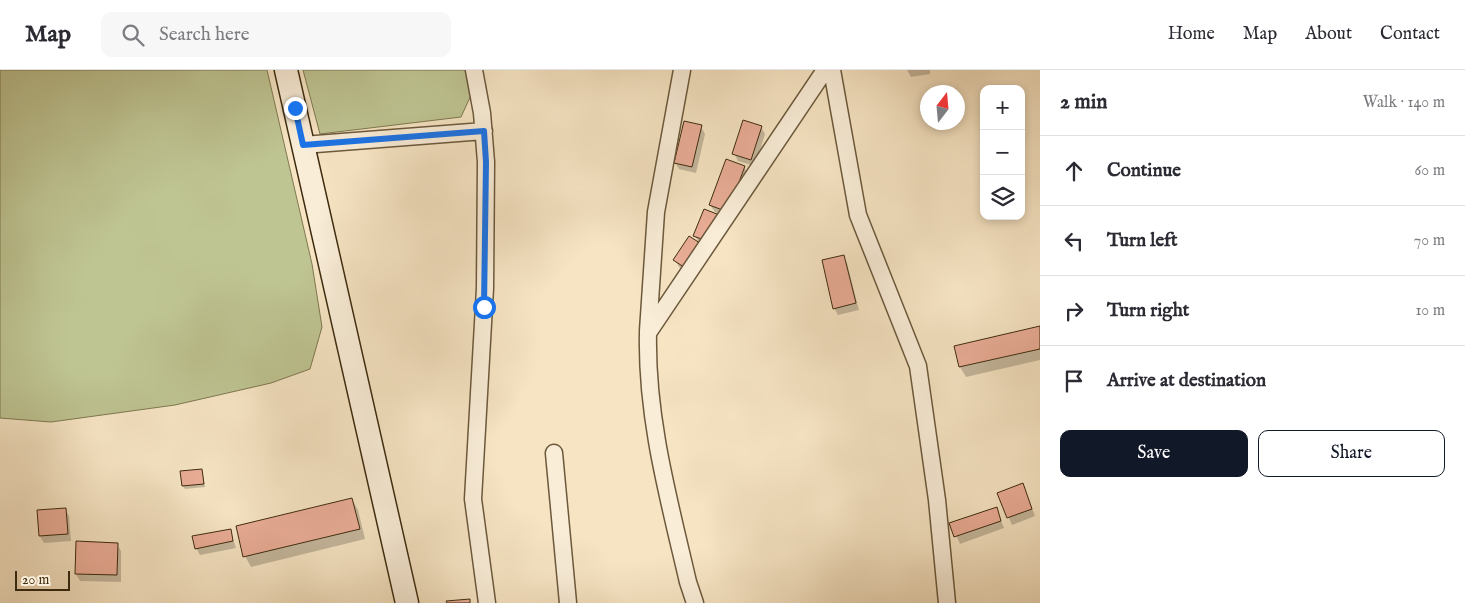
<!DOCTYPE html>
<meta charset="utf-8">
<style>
:root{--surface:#fff;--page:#f7f7f7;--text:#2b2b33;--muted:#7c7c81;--line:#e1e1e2;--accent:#111827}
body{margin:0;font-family:"IM FELL English",serif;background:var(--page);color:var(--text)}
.controls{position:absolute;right:15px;top:15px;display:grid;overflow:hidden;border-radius:10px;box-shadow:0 2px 8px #0003}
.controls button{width:45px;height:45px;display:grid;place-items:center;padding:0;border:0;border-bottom:1px solid var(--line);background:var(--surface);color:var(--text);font:25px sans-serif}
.compass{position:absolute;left:920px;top:15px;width:45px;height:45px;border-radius:50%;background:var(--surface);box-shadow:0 2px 8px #0003;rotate:16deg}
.scale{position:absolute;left:15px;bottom:12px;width:55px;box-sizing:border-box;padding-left:5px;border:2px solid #3e2b0f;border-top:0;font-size:14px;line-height:18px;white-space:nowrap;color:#3e2b0f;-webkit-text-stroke:4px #f9edd8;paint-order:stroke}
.stop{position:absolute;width:15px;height:15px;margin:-11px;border:4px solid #1a73e8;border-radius:50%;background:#fff}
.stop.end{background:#1a73e8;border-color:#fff;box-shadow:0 1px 5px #0008}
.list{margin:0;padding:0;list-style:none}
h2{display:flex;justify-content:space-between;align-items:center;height:65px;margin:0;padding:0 20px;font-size:21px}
h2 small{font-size:16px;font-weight:400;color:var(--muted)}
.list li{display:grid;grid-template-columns:32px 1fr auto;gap:15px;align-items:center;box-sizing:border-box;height:70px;padding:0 20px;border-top:1px solid var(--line)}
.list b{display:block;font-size:19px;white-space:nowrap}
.list em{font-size:16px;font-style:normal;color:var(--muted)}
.actions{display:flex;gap:10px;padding:15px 20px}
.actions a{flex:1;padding:11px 0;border:1px solid var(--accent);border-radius:10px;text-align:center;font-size:18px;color:var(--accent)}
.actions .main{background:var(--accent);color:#fff}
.icon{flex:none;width:28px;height:28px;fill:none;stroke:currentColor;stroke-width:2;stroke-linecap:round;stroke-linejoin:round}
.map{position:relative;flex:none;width:1040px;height:533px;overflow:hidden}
header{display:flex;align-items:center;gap:30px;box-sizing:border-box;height:70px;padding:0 25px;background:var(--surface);border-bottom:1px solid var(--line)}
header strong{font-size:24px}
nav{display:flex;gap:28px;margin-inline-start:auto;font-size:18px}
.search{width:350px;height:45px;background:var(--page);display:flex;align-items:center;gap:12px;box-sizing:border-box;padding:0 18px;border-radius:10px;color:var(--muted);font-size:19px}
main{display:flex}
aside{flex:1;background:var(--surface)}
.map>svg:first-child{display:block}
.green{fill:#bec492;stroke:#7e7850}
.shadow{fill:#0003}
.building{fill:#eaad97;stroke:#3e2b0f}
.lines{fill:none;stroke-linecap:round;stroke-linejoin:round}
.street-casing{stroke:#6c593c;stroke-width:19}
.secondary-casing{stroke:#3e2b0f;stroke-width:25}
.street{stroke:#f9edd8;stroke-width:16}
.secondary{stroke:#f9edd8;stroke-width:22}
.route{stroke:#1a73e8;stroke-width:6}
</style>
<header>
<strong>Map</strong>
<div class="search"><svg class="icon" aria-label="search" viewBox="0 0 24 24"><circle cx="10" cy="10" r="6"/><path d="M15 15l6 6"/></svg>Search here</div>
<nav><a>Home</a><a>Map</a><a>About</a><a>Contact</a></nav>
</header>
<main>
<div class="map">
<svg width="1040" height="533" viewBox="0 0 1040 533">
<rect width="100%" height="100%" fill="#f6e4c3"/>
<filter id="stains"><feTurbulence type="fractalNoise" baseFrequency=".004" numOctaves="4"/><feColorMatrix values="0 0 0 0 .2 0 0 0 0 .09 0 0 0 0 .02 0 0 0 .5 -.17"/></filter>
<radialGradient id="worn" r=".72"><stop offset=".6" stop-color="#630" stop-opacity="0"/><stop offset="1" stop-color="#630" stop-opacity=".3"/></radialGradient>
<!-- green -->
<path class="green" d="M0 0H267L312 194 322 257 310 299 271 313 175 335 51 352 0 348Z
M303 0H467L472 23 461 47 320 64Z"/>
<!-- shadow -->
<path class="shadow" d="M907 0H930V4L911 7Z
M701 57 705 64 696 103 679 99 675 92Z
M761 57 765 64 755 96 738 91 734 83Z
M744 97 748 104 732 149 715 142 710 135Z
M716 145 720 152 691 205 679 197 675 190 700 175 695 166Z
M843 186 847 193 859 240 838 245 834 238Z
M1040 258V290L966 307 960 297 956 277Z
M202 400 205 417 185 419 183 416Z
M1026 422 1035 446 1012 455 999 424Z
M352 429 358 440 365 469 251 497 245 486Z
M996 438 1004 458 960 474 951 454Z
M65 439 69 446 71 471 44 473 40 466Z
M230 460 236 478 200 485 196 478Z
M117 474 121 481V512L80 511 76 504Z"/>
<!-- building -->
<path class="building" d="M743 50 762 56 751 90 732 84Z
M684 51 702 55 692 97 674 93Z
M726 89 745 96 728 142 709 135Z
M704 139 717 144 707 171 693 166Z
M689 166 703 175 687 199 673 190Z
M844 185 856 233 833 239 822 190Z
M1040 256V279L959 297 954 276Z
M202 399 204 414 182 416 180 401Z
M1023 413 1032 439 1007 448 997 423Z
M352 428 360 459 243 487 236 456Z
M997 437 1001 451 954 467 949 453Z
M66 438 68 464 39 466 37 440Z
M231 459 233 471 195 479 192 466Z
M76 471 118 473 117 505 75 504Z
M470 529V533H447L446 531Z"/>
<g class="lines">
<defs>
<path id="street" d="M474 0 482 43 486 92 485 218 473 429 487 533
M832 0 858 145 918 296 937 430 947 533
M303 75 484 61
M648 261 656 142 682 0
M554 383 568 533
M695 533 688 512C669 430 646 348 648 263L825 0"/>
<path id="secondary" d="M286 0 407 533"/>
</defs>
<!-- street casing -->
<use href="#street" class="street-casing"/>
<!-- secondary casing -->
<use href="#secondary" class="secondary-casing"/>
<!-- street -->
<use href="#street" class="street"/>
<!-- secondary -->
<use href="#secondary" class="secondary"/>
</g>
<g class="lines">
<!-- route -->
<path class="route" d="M295 38 303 75 484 61 486 92 484 237"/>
</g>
<rect width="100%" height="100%" filter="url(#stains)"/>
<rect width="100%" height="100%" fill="url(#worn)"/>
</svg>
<div class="controls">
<button>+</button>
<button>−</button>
<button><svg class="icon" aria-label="layers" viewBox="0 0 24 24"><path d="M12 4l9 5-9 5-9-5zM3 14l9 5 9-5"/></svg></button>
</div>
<svg class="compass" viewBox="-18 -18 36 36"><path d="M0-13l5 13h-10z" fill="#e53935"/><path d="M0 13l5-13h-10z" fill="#7c7c81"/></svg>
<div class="scale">20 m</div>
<div class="stop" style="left:484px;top:237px"></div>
<div class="stop end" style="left:295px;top:38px"></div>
</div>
<aside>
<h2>2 min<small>Walk · 140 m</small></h2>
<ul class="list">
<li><svg class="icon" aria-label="ahead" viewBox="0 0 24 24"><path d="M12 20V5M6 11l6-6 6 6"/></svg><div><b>Continue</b></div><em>60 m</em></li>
<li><svg class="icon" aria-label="left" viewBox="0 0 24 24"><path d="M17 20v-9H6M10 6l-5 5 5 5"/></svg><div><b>Turn left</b></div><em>70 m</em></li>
<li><svg class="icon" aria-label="right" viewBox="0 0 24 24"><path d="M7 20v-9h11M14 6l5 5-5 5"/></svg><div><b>Turn right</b></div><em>10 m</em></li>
<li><svg class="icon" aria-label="arrive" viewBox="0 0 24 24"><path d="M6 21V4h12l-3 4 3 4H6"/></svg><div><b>Arrive at destination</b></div></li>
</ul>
<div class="actions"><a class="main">Save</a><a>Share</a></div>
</aside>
</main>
